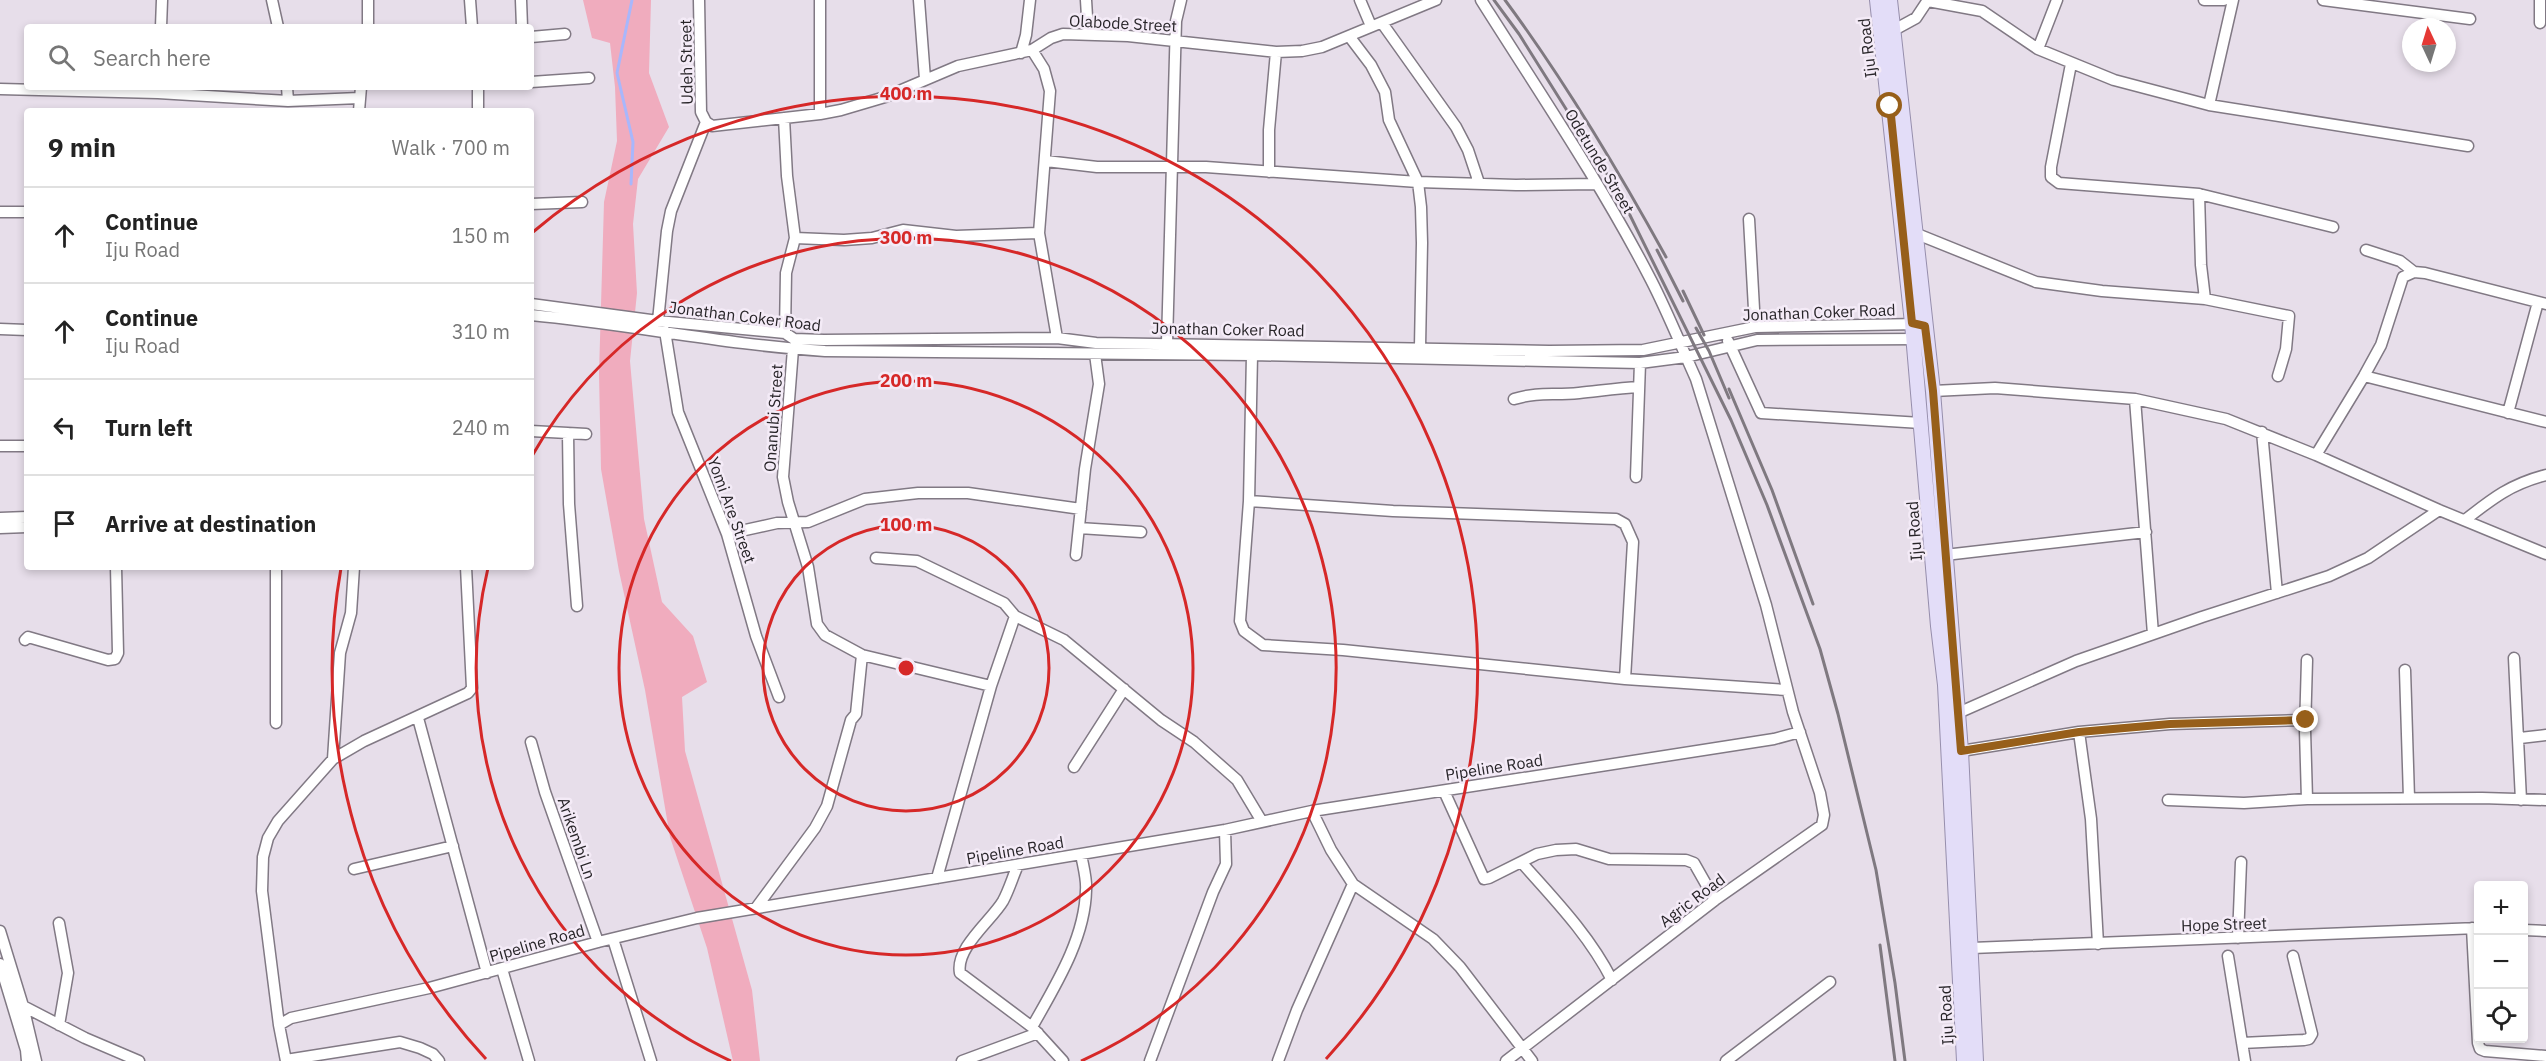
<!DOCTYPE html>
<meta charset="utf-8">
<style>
:root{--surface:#fff;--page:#f6f6f6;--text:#222;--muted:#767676;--line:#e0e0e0}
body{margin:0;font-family:"IBM Plex Sans",sans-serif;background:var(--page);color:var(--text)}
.controls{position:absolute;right:18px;bottom:18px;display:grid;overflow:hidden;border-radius:6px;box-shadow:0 3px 9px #0003}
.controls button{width:54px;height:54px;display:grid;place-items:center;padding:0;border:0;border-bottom:2px solid var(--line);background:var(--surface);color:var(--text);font:30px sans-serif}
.compass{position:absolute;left:2402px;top:18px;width:54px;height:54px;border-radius:50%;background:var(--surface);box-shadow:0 3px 9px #0003;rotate:356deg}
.stop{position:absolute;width:18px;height:18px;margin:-14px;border:4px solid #975f1a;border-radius:50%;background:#fff}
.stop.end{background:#975f1a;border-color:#fff;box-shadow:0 2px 6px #0008}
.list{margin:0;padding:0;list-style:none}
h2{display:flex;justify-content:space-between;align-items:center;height:78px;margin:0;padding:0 24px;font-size:26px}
h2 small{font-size:20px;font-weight:400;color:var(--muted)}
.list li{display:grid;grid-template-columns:39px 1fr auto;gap:18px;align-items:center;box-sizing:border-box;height:96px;padding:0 24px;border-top:2px solid var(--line)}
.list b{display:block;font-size:22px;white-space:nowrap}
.list p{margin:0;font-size:20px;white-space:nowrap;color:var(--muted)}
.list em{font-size:20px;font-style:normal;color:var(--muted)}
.icon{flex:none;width:33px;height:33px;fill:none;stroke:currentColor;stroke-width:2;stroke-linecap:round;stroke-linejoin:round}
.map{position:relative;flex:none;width:2546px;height:1061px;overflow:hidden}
.search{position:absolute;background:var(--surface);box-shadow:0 3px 9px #0003;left:24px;top:24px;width:510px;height:66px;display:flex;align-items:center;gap:15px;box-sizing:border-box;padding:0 21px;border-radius:6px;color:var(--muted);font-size:22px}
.panel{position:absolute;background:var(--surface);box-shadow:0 3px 9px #0003;left:24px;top:108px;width:510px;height:462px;border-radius:6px}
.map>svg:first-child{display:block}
.green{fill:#f0acbe}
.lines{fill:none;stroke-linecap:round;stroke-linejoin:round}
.stream{stroke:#a8b7fc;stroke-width:3}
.minor-casing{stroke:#817984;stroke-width:13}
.major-casing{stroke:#968eac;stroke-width:16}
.minor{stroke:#fff;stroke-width:10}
.major{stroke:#e3ddf8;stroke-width:14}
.rail{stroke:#7f7980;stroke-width:3}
.route{stroke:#975f1a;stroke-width:8}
.ring{fill:none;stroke:#d62828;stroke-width:3}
.labels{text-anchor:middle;stroke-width:5;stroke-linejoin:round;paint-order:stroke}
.street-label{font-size:16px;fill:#282529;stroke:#f4ebf7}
.centre{fill:#d62828;stroke:#f4ebf7;stroke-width:3}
.ring-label{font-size:18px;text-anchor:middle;font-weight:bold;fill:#d62828;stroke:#f4ebf7;stroke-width:5;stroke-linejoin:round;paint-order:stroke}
</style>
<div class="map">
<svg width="2546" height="1061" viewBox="0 0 2546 1061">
<rect width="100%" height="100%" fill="#e7deea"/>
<!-- green -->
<path class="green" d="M583 0H651L649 73 669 127 638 179 633 224 637 293 630 361 644 519 662 602 693 636 707 682 682 697 685 751 752 990 760 1061H733L707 948 670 837 645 690 619 571 601 469 599 374 604 202 617 141 615 87 610 43 592 38Z"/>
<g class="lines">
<!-- stream -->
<path class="stream" d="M631 184 633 142 617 73 632 0"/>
<defs>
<path id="minor" d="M272 0 278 27
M368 0V27
M470 0 472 27
M521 0 522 27
M699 0 701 112 706 122
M820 0V114
M919 0 925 79
M1086 0 1088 33
M1360 0 1371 26
M1481 0C1539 92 1601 183 1651 280 1668 313 1681 346 1696 379L1766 605 1793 712 1820 793 1824 815 1822 825 1715 900 1506 1061
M2204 0H2224
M2323 0 2470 19
M1928 1 1982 11 2038 49 2114 80 2209 105 2468 146
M1382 23 1456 127 1468 150 1479 183
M2540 23V0
M161 27 162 0
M1894 30 1916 18 1928 0
M1349 36 1371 65 1385 92 1389 120 1418 182 1421 207 1422 243 1420 347
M531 37 565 34
M2038 49 2057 0
M1032 50 1044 69 1050 91 1039 233 1057 338
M1021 53 1026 35 1030 0
M2071 64 2051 167V177L2059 183 2199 194 2333 227
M531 82 589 78
M287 87 288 101
M478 87V111
M0 89 158 93 288 101 359 98
M2209 105 2233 0
M359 111 361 87
M784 118 787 176 795 238 786 273 785 333
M706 122 712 126 820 114 841 110 885 97 958 66 1032 50 1051 38 1063 34 1128 36 1276 52 1302 51 1322 47 1436 0
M1046 161 1097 167H1206L1418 182 1516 185 1596 184
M1269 172V130L1276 52
M2199 194 2201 265 2205 299
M531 204 582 202
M0 212H27
M1749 219 1755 327
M1917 234 2036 282 2102 291 2205 299 2289 316 2286 349 2278 376
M795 238 844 240 872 238 903 230 956 236 1039 233
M2366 250 2400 261 2414 272
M531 304 658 321 785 333 794 339 824 340 1057 338 1096 343 1549 351 1643 350 1755 327 1919 324
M531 315C629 324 727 345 825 351L1252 355 1640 363 1686 357 1757 340 1920 339
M658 321 667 231 671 211 706 122
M0 329 27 330
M665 331 678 412 727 534 756 636 779 697
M1728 341 1761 413 1921 423
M1167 343 1176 21 1181 0
M793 349 783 477 788 502 808 567 817 624 825 635 862 655 991 686
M1252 355 1249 501 1240 621 1244 631 1263 645 1343 650 1625 679 1787 690
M2364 376 2546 422
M1933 391 1995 388 2135 399 2226 419 2316 455 2439 510 2546 554
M1514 399C1541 391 1553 396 1579 393 1599 391 1619 388 1639 387
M2135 399 2153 634
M2508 413 2538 302
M531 431 586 434
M2262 432 2277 593
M568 433 569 504 577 606
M0 446H27
M2316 455 2364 376 2381 345 2403 277 2414 272 2425 273 2546 304
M1636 477 1640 363
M1249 501 1393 511 1616 519 1625 524 1633 542 1625 679
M0 518 27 517
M2465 520C2493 498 2511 484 2546 475
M0 528 27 527
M1079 528 1141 532
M727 534 777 523 808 522 865 499 918 493H968L1081 509
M1076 555 1085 469 1099 384 1095 354
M1945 555 2146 532
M876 558 917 561 1004 603 1015 616 1064 640 1161 720 1194 742 1237 780 1261 820
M25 640 28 637 108 660 115 659 118 653 116 567
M2514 658 2521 800
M2405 670 2409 798
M1958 713 2076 661 2202 617 2329 576 2368 558 2439 510
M418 718 487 973
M276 723V567
M2079 732 2091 819 2098 944
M2520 738 2546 735
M531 742 545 792 598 942
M1961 751 2079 732 2170 724 2306 720
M333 759 340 653 351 613 354 567
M1074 767 1124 689
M1444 791 1484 879 1489 878 1537 854 1556 850 1576 849 1609 859 1686 860 1694 863 1715 900
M2307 799 2305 730 2307 660
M2168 800 2244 803 2307 799 2482 798 2546 800
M1312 811 1331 850 1353 884 1433 939 1460 967 1532 1061
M1522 863C1555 900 1589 935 1612 980
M1018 865C1013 876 1009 890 1003 901 992 920 955 948 960 973L1032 1027 1063 1061
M354 869 453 846
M937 878 991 686 1015 616
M756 908 815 828 827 806 851 720 856 714 862 655
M2472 928 2478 1043 2480 1049 2485 1051 2546 1056
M2524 930 2546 931
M0 931 23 1006 36 1061
M2238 938 2241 862
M613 939 651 1061
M1972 948 2478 928
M2228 956 2245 1061
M0 964 26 1050 27 1061
M502 969 529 1061
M23 1006 85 1038 139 1061
M59 1025 68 973 59 923
M279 1025 262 891 263 857 268 838 278 821 333 759 364 741 468 693 472 688 466 567
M1032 1027C1055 986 1085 939 1086 890 1087 879 1083 866 1081 854
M2242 1043 2304 1040 2309 1039 2312 1034 2293 956
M286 1060 400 1042 420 1048 433 1054 439 1061
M286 1061 279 1025 291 1018 429 988 598 942 697 918 1225 830 1312 811 1774 739 1800 732
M962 1061 1038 1033
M1150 1061 1213 892 1226 864 1225 830
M1278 1061 1297 1010 1353 884
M1726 1061 1830 982"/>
<path id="major" d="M1877 0 1912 323 1938 626 1945 685 1964 1061
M1890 0 1933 391 1961 751 1976 1061"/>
</defs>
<!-- minor casing -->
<use href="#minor" class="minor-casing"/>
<!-- major casing -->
<use href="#major" class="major-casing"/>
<!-- minor -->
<use href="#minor" class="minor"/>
<!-- major -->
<use href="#major" class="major"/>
<!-- rail -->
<path class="rail" d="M1494 0 1519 34 1620 195 1731 420 1767 505 1820 649 1838 714 1876 870 1895 983 1905 1061
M1505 0C1565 81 1617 168 1666 257
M1657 250 1683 301
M1683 291 1704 335
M1696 328 1709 351 1729 398
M1729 389 1772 490 1813 604
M1880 945 1895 1061"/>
</g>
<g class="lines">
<!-- route -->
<path class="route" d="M1890 106 1912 323 1925 326 1933 391 1961 751 2079 732 2170 724 2306 720"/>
</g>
<!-- distance rings -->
<g class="ring">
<circle cx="906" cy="668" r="143"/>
<circle cx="906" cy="668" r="287"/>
<path d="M731 1061A430 430 0 0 1 488 568M532 456A430 430 0 1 1 1081 1061"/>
<path d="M486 1059A574 574 0 0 1 341 568M533 232A574 574 0 0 1 1326 1059"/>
</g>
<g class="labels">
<!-- street labels -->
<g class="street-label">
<text transform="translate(1123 23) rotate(3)" y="6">Olabode Street</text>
<text transform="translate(1867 48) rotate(-97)" y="6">Iju Road</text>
<text transform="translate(686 62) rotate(-91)" y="6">Udeh Street</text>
<text transform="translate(1600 161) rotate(59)" y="6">Odetunde Street</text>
<text transform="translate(1819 312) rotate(-2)" y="6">Jonathan Coker Road</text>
<text transform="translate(745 316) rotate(7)" y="6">Jonathan Coker Road</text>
<text transform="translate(1228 329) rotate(1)" y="6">Jonathan Coker Road</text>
<text transform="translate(773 418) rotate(-86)" y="6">Onanubi Street</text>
<text transform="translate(732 510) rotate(70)" y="6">Yomi Are Street</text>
<text transform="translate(1914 531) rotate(-94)" y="6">Iju Road</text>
<text transform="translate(1494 767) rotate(-9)" y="6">Pipeline Road</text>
<text transform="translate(577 838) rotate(71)" y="6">Arikembi Ln</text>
<text transform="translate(1015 850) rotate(-10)" y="6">Pipeline Road</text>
<text transform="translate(1692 900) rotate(-37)" y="6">Agric Road</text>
<text transform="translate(2224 924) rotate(-2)" y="6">Hope Street</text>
<text transform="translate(537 943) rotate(-16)" y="6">Pipeline Road</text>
<text transform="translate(1946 1015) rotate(-93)" y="6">Iju Road</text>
</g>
</g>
<circle cx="906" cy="668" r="9" class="centre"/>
<g class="ring-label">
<text x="906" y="100">400 m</text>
<text x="906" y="244">300 m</text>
<text x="906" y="387">200 m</text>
<text x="906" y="531">100 m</text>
</g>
</svg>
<div class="controls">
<button>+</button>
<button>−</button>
<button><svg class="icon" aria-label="locate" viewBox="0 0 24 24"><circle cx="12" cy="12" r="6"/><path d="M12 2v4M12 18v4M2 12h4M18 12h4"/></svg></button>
</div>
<svg class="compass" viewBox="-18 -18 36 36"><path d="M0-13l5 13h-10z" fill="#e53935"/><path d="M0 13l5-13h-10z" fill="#767676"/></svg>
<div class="stop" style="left:1890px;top:106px"></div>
<div class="stop end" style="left:2306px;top:720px"></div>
<div class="search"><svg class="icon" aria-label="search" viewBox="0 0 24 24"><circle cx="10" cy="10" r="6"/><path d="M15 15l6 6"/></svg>Search here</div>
<section class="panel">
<h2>9 min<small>Walk · 700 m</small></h2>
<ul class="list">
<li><svg class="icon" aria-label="ahead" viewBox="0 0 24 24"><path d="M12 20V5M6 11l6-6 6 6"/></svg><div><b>Continue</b><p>Iju Road</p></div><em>150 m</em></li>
<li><svg class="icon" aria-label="ahead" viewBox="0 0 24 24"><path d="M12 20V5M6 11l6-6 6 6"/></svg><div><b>Continue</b><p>Iju Road</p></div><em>310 m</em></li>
<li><svg class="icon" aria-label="left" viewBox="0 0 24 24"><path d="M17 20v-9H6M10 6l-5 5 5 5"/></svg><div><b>Turn left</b></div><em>240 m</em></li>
<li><svg class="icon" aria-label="arrive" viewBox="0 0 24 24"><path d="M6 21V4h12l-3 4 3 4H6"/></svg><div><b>Arrive at destination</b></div></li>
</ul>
</section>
</div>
